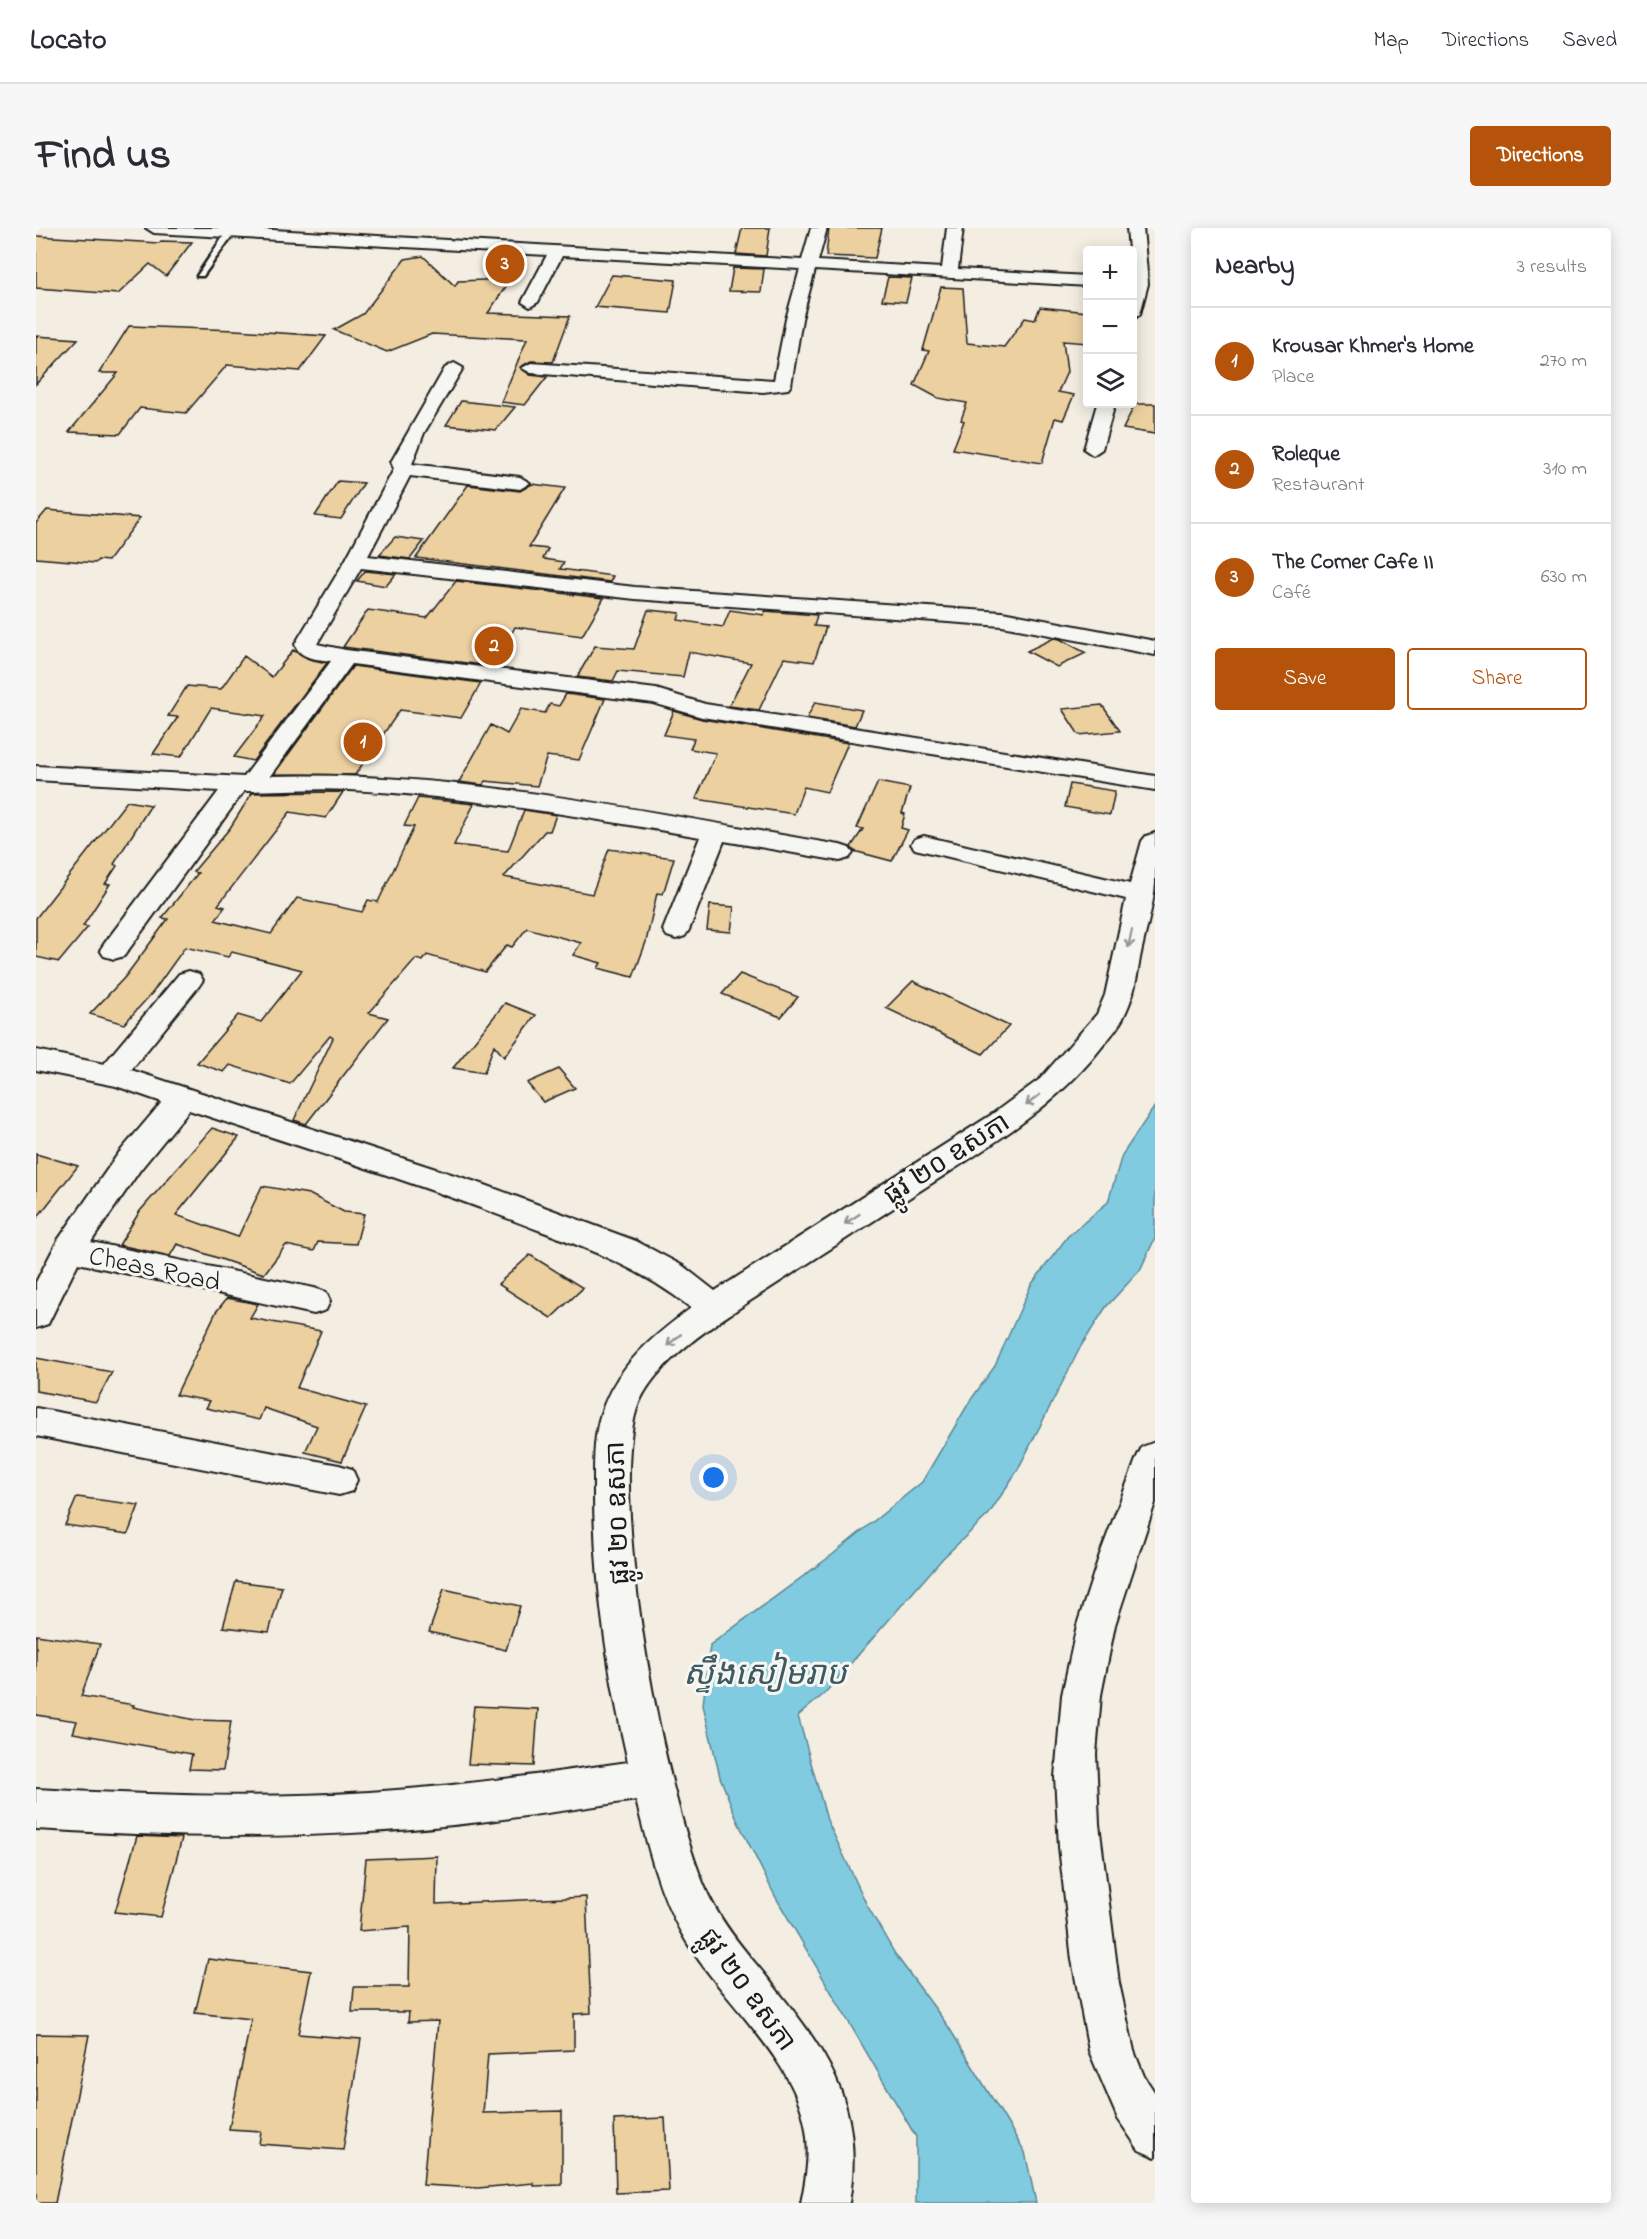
<!DOCTYPE html>
<meta charset="utf-8">
<style>
:root{--surface:#fff;--page:#f7f7f7;--text:#2b2b33;--muted:#7c7c81;--line:#e1e1e2;--accent:#b45309}
body{margin:0;font-family:"Indie Flower","Noto Sans Khmer",sans-serif;background:var(--page);color:var(--text)}
.controls{position:absolute;right:18px;top:18px;display:grid;overflow:hidden;border-radius:6px;box-shadow:0 3px 15px #0003}
.controls button{width:54px;height:54px;display:grid;place-items:center;padding:0;border:0;border-bottom:2px solid var(--line);background:var(--surface);color:var(--text);font:30px sans-serif}
.you{position:absolute;left:678px;top:1250px;width:21px;height:21px;margin:-15px;border:4px solid #fff;border-radius:50%;background:#1a73e8;box-shadow:0 0 0 9px #1a73e833}
.badge{display:grid;place-items:center;width:39px;height:39px;border-radius:50%;background:var(--accent);color:#fff;font-size:20px;font-weight:700}
.pin{position:absolute;translate:-50% -50%;border:3px solid #fff;box-shadow:0 2px 6px #0006}
.list{margin:0;padding:0;list-style:none}
h2{display:flex;justify-content:space-between;align-items:center;height:78px;margin:0;padding:0 24px;font-size:26px}
h2 small{font-size:20px;font-weight:400;color:var(--muted)}
.list li{display:grid;grid-template-columns:39px 1fr auto;gap:18px;align-items:center;box-sizing:border-box;height:108px;padding:0 24px;border-top:2px solid var(--line)}
.list b{display:block;font-size:22px;white-space:nowrap}
.list p{margin:0;font-size:20px;white-space:nowrap;color:var(--muted)}
.list em{font-size:20px;font-style:normal;color:var(--muted)}
.actions{display:flex;gap:12px;padding:18px 24px}
.actions a{flex:1;padding:14px 0;border:2px solid var(--accent);border-radius:6px;text-align:center;font-size:21px;color:var(--accent)}
.actions .main{background:var(--accent);color:#fff}
.icon{flex:none;width:33px;height:33px;fill:none;stroke:currentColor;stroke-width:2;stroke-linecap:round;stroke-linejoin:round}
.map{position:relative;flex:none;width:1119px;height:1975px;overflow:hidden;border-radius:6px}
header{display:flex;align-items:center;gap:36px;box-sizing:border-box;height:84px;padding:0 30px;background:var(--surface);border-bottom:2px solid var(--line)}
header strong{font-size:28px}
nav{display:flex;gap:33px;margin-inline-start:auto;font-size:21px}
.intro{display:flex;align-items:center;justify-content:space-between;box-sizing:border-box;height:144px;padding:0 36px}
h1{margin:0;font-size:42px}
.button{padding:15px 27px;border-radius:6px;background:var(--accent);color:#fff;font-size:21px;font-weight:700}
main{display:flex;gap:36px;padding:0 36px}
aside{flex:1;background:var(--surface);border-radius:6px;box-shadow:0 3px 15px #0003}
.map>svg:first-child{display:block}
.water{fill:#81cbe1;stroke:#598592;stroke-width:1.5}
.building{fill:#ecd0a0;stroke:#1c1c1c;stroke-width:1.5}
.lines{fill:none;stroke-linecap:round;stroke-linejoin:round}
.lane-casing{stroke:#1c1c1c;stroke-width:5}
.street-casing{stroke:#1c1c1c;stroke-width:4}
.lane{fill:#f6f6f2;fill-rule:evenodd}
.street{fill:#f6f6f2;fill-rule:evenodd}
.oneway{stroke:#949492}
.labels{text-anchor:middle;stroke-width:6;stroke-linejoin:round;paint-order:stroke}
.street-label{font-size:27px;fill:#1c1c1c;stroke:#f6f6f2}
.near-water-label{font-size:33px;font-style:italic;fill:#3f5961;stroke:#f6f6f2}
</style>
<header>
<strong>Locato</strong>
<nav><a>Map</a><a>Directions</a><a>Saved</a></nav>
</header>
<div class="intro"><h1>Find us</h1><a class="button">Directions</a></div>
<main>
<div class="map">
<svg width="1119" height="1975" viewBox="0 0 1119 1975">
<rect width="100%" height="100%" fill="#f4eee2"/>
<filter id="ink" filterUnits="userSpaceOnUse"><feTurbulence type="fractalNoise" baseFrequency=".0167" numOctaves="2"/><feDisplacementMap in="SourceGraphic" scale="12" xChannelSelector="R" yChannelSelector="G"/><feConvolveMatrix kernelMatrix="1 2 1 2 8 2 1 2 1" color-interpolation-filters="sRGB"/></filter>
<g filter="url(#ink)">
<!-- water -->
<path class="water" d="M1119 878V1010L1104 1042 1070 1079 1045 1118 981 1243 953 1286 907 1330 788 1466 762 1488 791 1592 831 1677 859 1726 912 1798 989 1924 1000 1975H880V1909L739 1668 701 1592 684 1549 667 1477 674 1417 796 1327 886 1254 934 1173 959 1138 995 1057 1032 1008 1072 974 1086 927Z"/>
<!-- building -->
<path class="building" d="M706 0H734L730 28 700 26Z
M793 0H846L839 30 790 28Z
M0 8 123 15 125 13 156 14 130 48 114 36 82 66 0 60Z
M387 28 419 58 422 53 475 51 452 85 534 88 517 134 495 133 484 139 494 147 511 149 489 177 465 174 491 111 396 106 351 124 298 102 327 86 369 31Z
M697 40 728 41 725 64 693 63Z
M576 47 640 52 634 85 559 79Z
M852 49 876 50 870 74 846 72Z
M905 59 927 60 931 115 968 119 989 90 999 92 1004 79 1052 84V115L1027 113 1031 144 1022 164 1038 167 1027 192 1019 190 1006 235 917 221 928 193 925 192 931 175 902 170 878 157 893 123 887 122Z
M93 98 199 102 290 108 264 143 191 137 150 185 104 180 84 206 33 204 82 145H63Z
M0 108 42 111 0 156Z
M425 173 479 179 460 202 410 197Z
M1099 176H1119V206L1087 201Z
M302 253 328 255 305 291 279 288Z
M496 256 529 260 493 319 512 321 507 331 528 334 524 341 577 348 574 354 380 330 432 257 484 263Z
M11 282 104 290 72 333 62 332 59 335 0 330V295Z
M359 309 388 313 374 331 343 327Z
M329 343 360 346 350 358 321 353Z
M420 353 567 370H568L546 408 479 399 464 427 461 426 454 438 307 419 332 382 391 390Z
M612 382 644 385 642 392 687 399 694 382 728 387 729 383 781 387 778 398 790 399 778 434 748 430 723 482 693 478 715 435 653 424 647 449 582 443 577 453 541 449 559 418 598 421Z
M1018 410 1024 411 1050 425 1021 439 991 423Z
M257 422 273 431 291 435 217 533 198 529 229 488 175 480 145 529 117 526 142 489 132 488 151 458 185 461 208 428 236 449Z
M317 438 445 455 425 490 364 482 319 547 238 546Z
M530 466 569 471 543 532 511 528 501 558 449 553 447 557 423 554 455 497 471 506 485 481 509 485 514 476 523 478Z
M779 474 826 482 819 498 771 490Z
M1066 477 1084 503 1043 507 1026 481Z
M638 483 666 491 812 515 791 564 768 559 758 586 660 571 680 525 654 521 658 511 628 507Z
M842 554 874 560 866 585 869 586 865 600 872 602 856 633 818 623 815 619 827 601 821 600Z
M1034 556 1079 563 1074 587 1029 579Z
M307 564 290 590 254 584 182 677 189 679 179 692 235 706 261 670 326 684 332 672 342 674 378 599 368 598 382 570 438 576 418 617 472 623 488 582 520 587 514 603H509L468 649 556 666 573 621 638 630 627 666 621 665 610 714 597 749 562 740 565 735 537 727 545 715 491 700 476 719 471 717 449 744 391 727 387 733 380 731 333 785 352 790 270 896 258 892 297 810 294 808 254 856 194 837 188 844 161 835 202 787 225 794 266 742 196 724 192 729 149 719 117 764 88 796 54 786 89 749 132 691 126 690 162 645 157 644 194 600 216 565Z
M91 573 115 577 78 636 81 638 69 656H74L47 698 52 699 23 734 0 729V690Z
M674 677 698 679 695 704 671 702Z
M704 746 762 769 745 789 686 766Z
M877 753 973 798 947 826 850 780Z
M469 775 500 787 468 829 458 817 448 845 417 840Z
M523 841 539 860 507 874 491 855Z
M176 900 203 909 140 987 202 1009 226 958 273 966 308 984 328 986 320 1016 282 1014 278 1023 250 1017 228 1046 141 1016 134 1028 83 1017 104 983Z
M0 926 42 938 0 991Z
M494 1027 547 1060 515 1090 462 1056Z
M191 1070 222 1076 214 1090 285 1103 261 1160 330 1179 306 1233 269 1224 281 1198 228 1180 223 1192 170 1180 174 1173 140 1167 180 1084Z
M0 1130 76 1144 60 1174 0 1163Z
M41 1269 103 1277 92 1306 29 1297Z
M200 1353 246 1359 233 1404 187 1399Z
M408 1361 484 1378 470 1422 393 1404Z
M0 1407 64 1416 45 1468 98 1477 97 1479 159 1492 195 1493 187 1542 153 1541 156 1526 37 1505 41 1493 0 1487Z
M438 1478 502 1481 498 1538 432 1536Z
M101 1608 146 1610 125 1689 79 1684Z
M401 1628 400 1676 550 1669 555 1785 538 1786V1822L452 1826 447 1885 526 1883V1957L498 1958V1955L442 1960 387 1957 402 1793 372 1794 373 1784H316L318 1759H373L374 1699 323 1703 330 1631Z
M172 1731 275 1743 262 1806 325 1811 307 1922 223 1916 225 1903 193 1901 215 1791 159 1785Z
M0 1806 53 1807 19 1975H0Z
M629 1890 633 1963 580 1965 578 1892Z"/>
<g class="lines">
<defs>
<path id="lane" d="M191 3 198 5 167 48H161Z"/>
<path id="street" d="M110 0H200L766 32 775 0H791L782 33 906 40 911 0H927L922 41 1052 48V58L779 42 766 91 755 157 752 161 727 164 495 145 486 140 495 135 738 152 750 91 764 41 526 28 502 74 494 79 486 74 511 27 118 5Z
M1091 0H1107L1112 56 1104 86 1096 91V22H1093Z
M418 135 427 140 388 205 376 236 484 249 494 255 484 261 374 248 332 328 599 359 966 384 1119 413V427L966 398 599 371 325 340 281 416 310 422 620 461 669 476 1119 548V562L666 489 617 475 316 436 234 548C422 542 619 586 804 617L813 620 817 625 813 630 804 633 688 613 653 702 649 708 640 711 631 708 627 702 664 609C548 589 430 568 313 562 278 560 243 563 208 563L88 728 78 731 68 728 64 722 68 716 183 563 0 552V538L208 549 295 433C282 431 263 431 259 416L309 333 358 241 355 234 409 140Z
M1061 176H1079L1066 221 1057 227 1048 221Z
M1119 605C1119 622 1119 639 1119 656 1117 680 1109 705 1104 730 1101 749 1098 768 1089 786 1084 798 1074 809 1065 820 1017 882 947 922 882 964 828 999 774 1034 720 1069 682 1094 621 1132 603 1175 568 1259 632 1592 676 1674 689 1699 707 1721 725 1742 787 1819 830 1871 813 1975H765C770 1951 774 1926 770 1902 760 1830 681 1769 646 1706 623 1666 611 1616 600 1572 512 1585 423 1599 333 1604 222 1611 111 1608 0 1601V1561C111 1567 222 1571 333 1564 420 1559 506 1546 592 1534 571 1443 557 1347 558 1253 558 1228 558 1200 568 1177 585 1134 619 1107 655 1080 600 1036 541 1017 476 992 370 951 261 918 153 882L104 942 55 1014 278 1060 290 1064 294 1073 290 1082 278 1086 42 1035 12 1096 0 1100V1054L22 1012 82 926 126 874 80 858 0 842V822L68 836 143 746 153 743 163 746 167 752 163 758 95 842 449 957 600 1013 647 1038 679 1063 955 887 1004 851 1061 786 1069 767 1090 671 879 621 875 616 879 611 888 608 1094 656 1106 613 1110 608Z
M0 1180 303 1237 316 1241 321 1252 316 1263 303 1267 0 1208Z
M1119 1214V1275L1079 1397 1065 1467 1060 1526 1063 1596 1083 1755 1098 1823 1108 1848 1119 1865V1929L1103 1922 1082 1891 1053 1823 1036 1732 1023 1619 1019 1549 1026 1467 1041 1397 1063 1329 1101 1229 1106 1219Z"/>
</defs>
<!-- lane casing -->
<use href="#lane" class="lane-casing"/>
<!-- street casing -->
<use href="#street" class="street-casing"/>
<!-- lane -->
<use href="#lane" class="lane"/>
<!-- street -->
<use href="#street" class="street"/>
</g>
<!-- one-way arrows -->
<defs><path id="oneway-shaft" d="M-6 0H5M1.5-3L5.5 0L1.5 3" fill="none" stroke-width="1.6" stroke-linecap="round" stroke-linejoin="round" transform="scale(1.5)"/></defs>
<g class="oneway">
<use href="#oneway-shaft" transform="translate(1094 711) rotate(102)"/>
<use href="#oneway-shaft" transform="translate(997 872) rotate(142)"/>
<use href="#oneway-shaft" transform="translate(816 991) rotate(147)"/>
<use href="#oneway-shaft" transform="translate(638 1112) rotate(140)"/>
</g>
</g>
<g class="labels">
<!-- street labels -->
<g class="street-label">
<text transform="translate(910 930) rotate(-33)" y="9">ផ្លូវ ២០ ឧសភា</text>
<text transform="translate(119 1040) rotate(12)" y="9">Cheas Road</text>
<text transform="translate(581 1285) rotate(-92)" y="9">ផ្លូវ ២០ ឧសភា</text>
<text transform="translate(712 1761) rotate(54)" y="9">ផ្លូវ ២០ ឧសភា</text>
</g>
<!-- near-water labels -->
<g class="near-water-label">
<text x="729" y="1456">ស្ទឹងសៀមរាប</text>
</g>
</g>
</svg>
<div class="controls">
<button>+</button>
<button>−</button>
<button><svg class="icon" aria-label="layers" viewBox="0 0 24 24"><path d="M12 4l9 5-9 5-9-5zM3 14l9 5 9-5"/></svg></button>
</div>
<div class="you"></div>
<div class="pin badge" style="left:327px;top:514px">1</div>
<div class="pin badge" style="left:458px;top:418px">2</div>
<div class="pin badge" style="left:469px;top:36px">3</div>
</div>
<aside>
<h2>Nearby<small>3 results</small></h2>
<ul class="list">
<li><span class="badge">1</span><div><b>Krousar Khmer's Home</b><p>Place</p></div><em>270 m</em></li>
<li><span class="badge">2</span><div><b>Roleque</b><p>Restaurant</p></div><em>310 m</em></li>
<li><span class="badge">3</span><div><b>The Corner Cafe II</b><p>Café</p></div><em>630 m</em></li>
</ul>
<div class="actions"><a class="main">Save</a><a>Share</a></div>
</aside>
</main>
